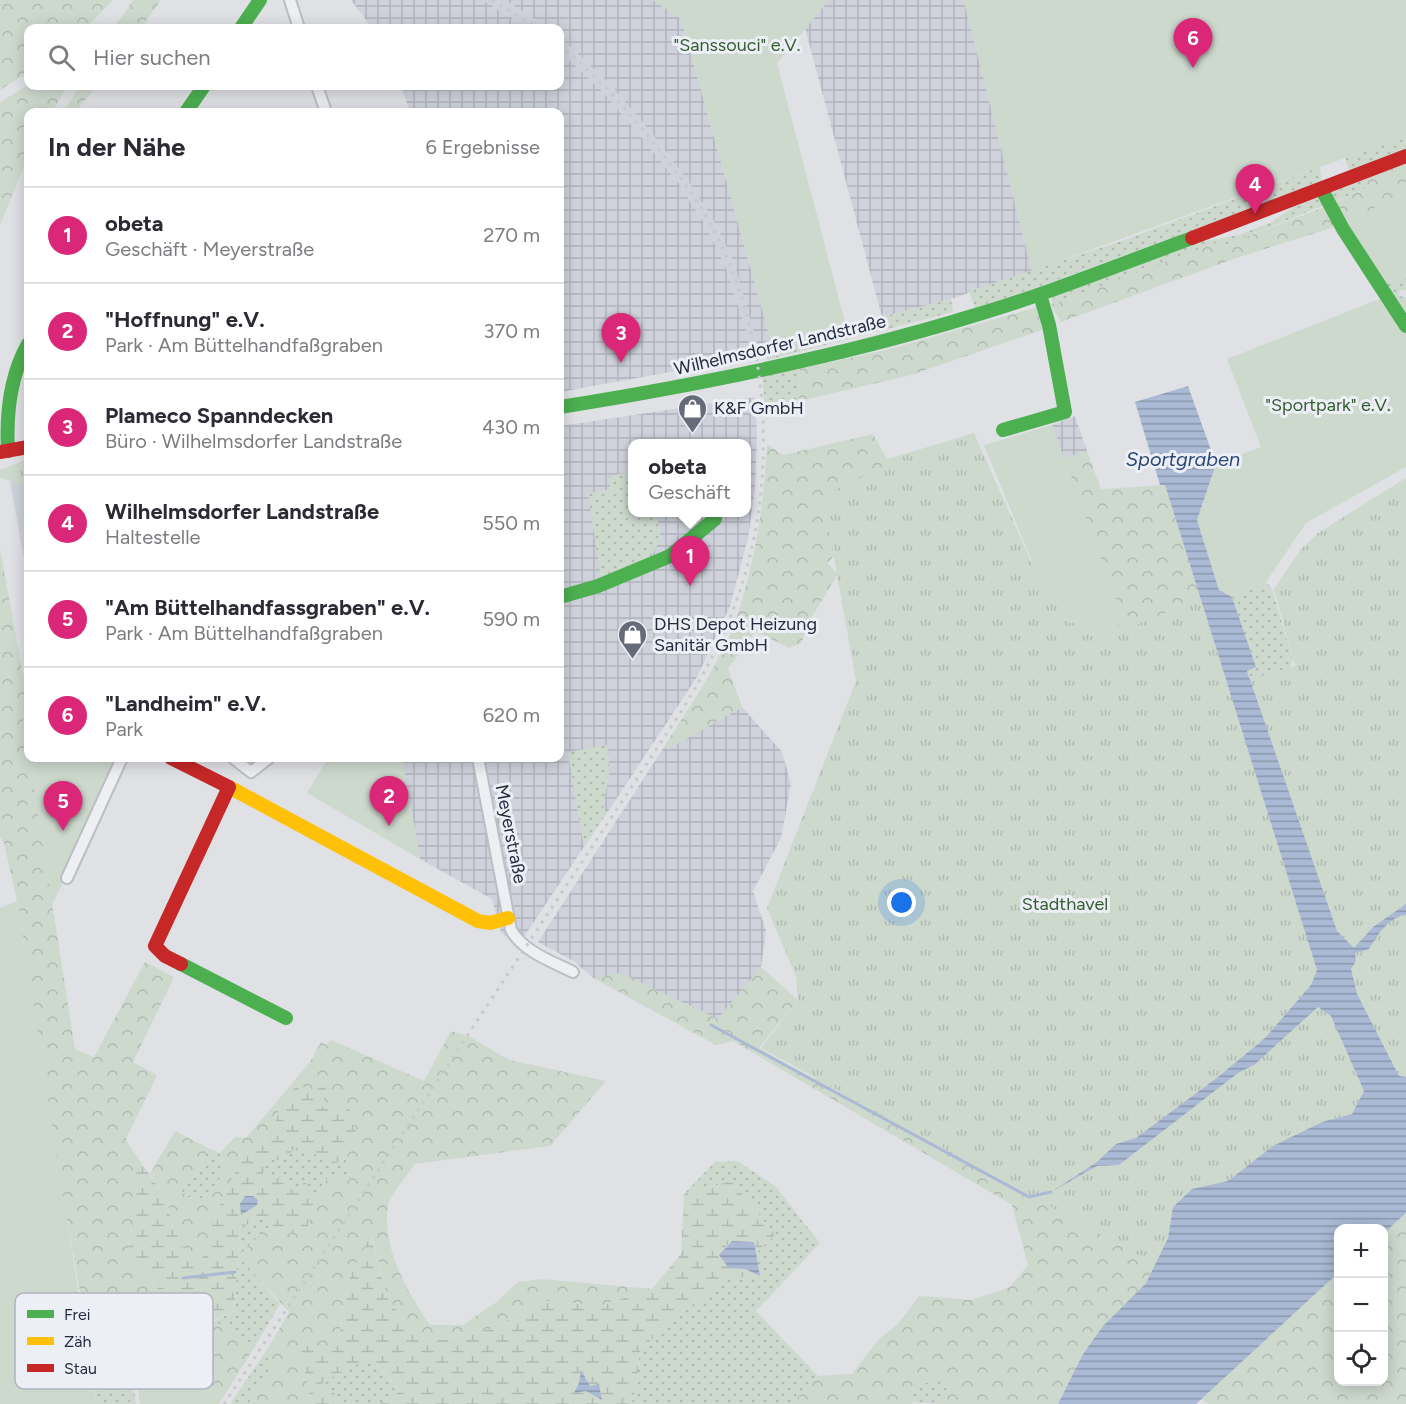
<!DOCTYPE html>
<html lang="de">
<meta charset="utf-8">
<style>
:root{--surface:#fff;--page:#f7f7f7;--text:#2b2b33;--muted:#7c7c81;--line:#e1e1e2;--accent:#db2777}
body{margin:0;font-family:Figtree,sans-serif;background:var(--page);color:var(--text)}
.controls{position:absolute;right:18px;bottom:18px;display:grid;overflow:hidden;border-radius:12px;box-shadow:0 3px 15px #0003}
.controls button{width:54px;height:54px;display:grid;place-items:center;padding:0;border:0;border-bottom:2px solid var(--line);background:var(--surface);color:var(--text);font:30px sans-serif}
.you{position:absolute;left:902px;top:903px;width:21px;height:21px;margin:-15px;border:4px solid #fff;border-radius:50%;background:#1a73e8;box-shadow:0 0 0 9px #1a73e833}
.badge{display:grid;place-items:center;width:39px;height:39px;border-radius:50%;background:var(--accent);color:#fff;font-size:20px;font-weight:700}
.pin{position:absolute;translate:-50% -50px;filter:drop-shadow(0 2px 3px #0008)}
.pin::after{content:'';position:absolute;top:32px;width:21px;height:18px;background:inherit;clip-path:polygon(0 0,100% 0,50% 100%)}
.popup{position:absolute;left:628px;top:439px;width:123px;height:78px;box-sizing:border-box;display:grid;place-content:center;border-radius:12px;background:var(--surface);filter:drop-shadow(0 2px 4px #0005);font-size:20px;white-space:nowrap;color:var(--muted)}
.popup b{font-size:22px;color:var(--text)}
.popup::after{content:'';position:absolute;left:50%;top:100%;margin-left:-12px;border:12px solid transparent;border-top-color:var(--surface)}
.list{margin:0;padding:0;list-style:none}
h2{display:flex;justify-content:space-between;align-items:center;height:78px;margin:0;padding:0 24px;font-size:26px}
h2 small{font-size:20px;font-weight:400;color:var(--muted)}
.list li{display:grid;grid-template-columns:39px 1fr auto;gap:18px;align-items:center;box-sizing:border-box;height:96px;padding:0 24px;border-top:2px solid var(--line)}
.list b{display:block;font-size:22px;white-space:nowrap}
.list p{margin:0;font-size:20px;white-space:nowrap;color:var(--muted)}
.list em{font-size:20px;font-style:normal;color:var(--muted)}
.icon{flex:none;width:33px;height:33px;fill:none;stroke:currentColor;stroke-width:2;stroke-linecap:round;stroke-linejoin:round}
.map{position:relative;flex:none;width:1406px;height:1404px;overflow:hidden}
.search{position:absolute;background:var(--surface);box-shadow:0 3px 15px #0003;left:24px;top:24px;width:540px;height:66px;display:flex;align-items:center;gap:15px;box-sizing:border-box;padding:0 21px;border-radius:12px;color:var(--muted);font-size:22px}
.panel{position:absolute;background:var(--surface);box-shadow:0 3px 15px #0003;left:24px;top:108px;width:540px;height:654px;border-radius:12px}
.map>svg:first-child{display:block}
.built{fill:#cfd2db}
.industrial{fill:url(#industrial-grid);fill-rule:evenodd}
.grass{fill:url(#grass-dots)}
.forest{fill:url(#forest-crowns)}
.wetland{fill:url(#wetland-marsh)}
.park{fill:url(#park-tufts)}
.garden{fill:#ced9ce}
.water{fill:url(#water-rules)}
.lines{fill:none;stroke-linecap:round;stroke-linejoin:round}
.stream{stroke:#aabad4;stroke-width:3}
.street-casing{stroke:#bcbec3;stroke-width:14}
.street{stroke:#eeeff2;stroke-width:10}
.fast{stroke:#4caf50;stroke-width:14}
.slow{stroke:#ffc107;stroke-width:14}
.jam{stroke:#c62828;stroke-width:14}
.rail{stroke:#c7c9cd;stroke-width:3;stroke-dasharray:3 6;stroke-linecap:butt}
.labels{text-anchor:middle;stroke-width:6;stroke-linejoin:round;paint-order:stroke}
.park-label{font-size:18px;fill:#355c31;stroke:#eceff5}
.street-label{font-size:18px;fill:#252c3f;stroke:#eceff5}
.poi-label{font-size:18px;fill:#252c3f;stroke:#eceff5;text-anchor:start}
.water-label{font-size:20px;font-style:italic;fill:#2b4777;stroke:#eceff5}
.key{fill:#eceff5;stroke:#b0b4be;stroke-width:1.5}
.key-label{font-size:16px;fill:#252c3f}
</style>
<div class="map">
<svg width="1406" height="1404" viewBox="0 0 1406 1404">
<defs>
<pattern id="industrial-grid" width="8" height="8" patternUnits="userSpaceOnUse" patternTransform="scale(1.5)"><rect width="8" height="8" fill="#cfd2db"/><path d="M0 4h8M4 0v8" fill="none" stroke="#b2b4bd"/></pattern>
<pattern id="grass-dots" width="8" height="8" patternUnits="userSpaceOnUse" patternTransform="scale(1.5)"><rect width="8" height="8" fill="#ced9ce"/><path d="M2 2h.1M6 6h.1" fill="none" stroke="#b1bab2" stroke-width="1.8" stroke-linecap="round"/></pattern>
<pattern id="forest-crowns" width="20" height="18" patternUnits="userSpaceOnUse" patternTransform="scale(1.5)"><rect width="20" height="18" fill="#ced9ce"/><path d="M2 6a3 3 0 1 1 6 0M12 15a3 3 0 1 1 6 0" fill="none" stroke="#b1bab2"/></pattern>
<pattern id="wetland-marsh" width="20" height="14" patternUnits="userSpaceOnUse" patternTransform="scale(1.5)"><rect width="20" height="14" fill="#ced9ce"/><path d="M1 5h8M5 5V1M11 12h8M15 12V8" fill="none" stroke="#b1bab2"/></pattern>
<pattern id="park-tufts" width="24" height="20" patternUnits="userSpaceOnUse" patternTransform="scale(1.5)"><rect width="24" height="20" fill="#ced9ce"/><path d="M3 7l-1-3M5 7V3M7 7l1-3M15 17l-1-3M17 17v-4M19 17l1-3" fill="none" stroke="#b1bab2"/></pattern>
<pattern id="water-rules" width="6" height="5" patternUnits="userSpaceOnUse" patternTransform="scale(1.5)"><rect width="6" height="5" fill="#aabad4"/><path d="M0 2.5h6" fill="none" stroke="#8a97ad"/></pattern>
</defs>
<rect width="100%" height="100%" fill="#dfe1e5"/>
<!-- built -->
<path class="built" d="M482 0H505L549 28H529Z
M560 37 609 83 649 130 687 179 713 219 733 260 759 349 751 351 725 265 704 223 679 184 641 137 601 90 560 51Z
M10 481 28 486V581Z"/>
<!-- industrial -->
<path class="industrial" d="M351 0H482L529 28H372Z
M505 0H653L681 18 772 345 759 349 733 260 713 219 687 179 649 130 609 83 560 37V28H549Z
M829 0H964L1032 271 951 299 882 317 805 28Z
M560 51 601 90 641 137 679 184 704 223 725 265 745 328 751 351 742 359 560 392V112H410L401 86H560Z
M755 397 757 433 755 489 748 538 730 606 697 677 607 813 603 807 609 772 568 752 584 847 517 947 501 932 492 899 420 859 402 758H560V426ZM633 444H747V512L656 513 661 539 589 493 611 490 609 476 633 472Z
M1075 416 1087 451 1064 459 1052 425Z
M742 707 782 752 791 784 781 838 753 891 766 931 761 967 718 1019 620 974 593 978 575 962 538 942 664 747 668 749Z"/>
<!-- grass -->
<path class="grass" d="M1406 136V150L1349 172 1345 158Z
M1320 167 1322 183 1038 287 975 308 969 291 1127 239Z
M1366 179 1365 189 1225 245 1218 243 1051 305 1053 296 1199 242 1239 235 1272 222 1293 207Z
M1406 276V290H1400L1399 296 1406 297V320L1383 285Z
M951 299 953 312 767 360 763 348Z
M800 369 799 401 768 409 766 420 762 374Z
M633 472V512L656 513 661 539 651 557 601 579 588 493 611 490 609 476Z
M1266 582 1272 589 1293 659 1290 668 1251 680 1247 670 1256 667 1232 597Z
M608 745 609 772 603 807 607 813 584 847 568 752Z
M295 1147 320 1153 330 1165 346 1159 352 1180 329 1176 315 1196 305 1182 291 1193 262 1174 267 1160Z
M208 1148 220 1153 224 1174 203 1199 188 1197 179 1188 198 1172Z
M737 1161 775 1186 820 1243 756 1311 818 1376 791 1404H631L637 1386 639 1353 666 1324 729 1278 760 1276 755 1254 775 1235 732 1181 684 1194 715 1162Z
M259 1217 280 1230 267 1228 239 1256 280 1304 255 1346 214 1321 234 1311 240 1229Z
M128 1342 136 1404H96L89 1343Z
M268 1348V1381L250 1392V1404H230Z
M370 1357 401 1392 379 1404H346L321 1383Z
M939 1381 948 1388 946 1399 940 1404 910 1402 914 1384Z"/>
<!-- forest -->
<path class="forest" d="M0 0H113L86 28H28V72L0 90Z
M133 0H161L141 28H114Z
M28 85 67 86 52 112H28V156L0 225V102Z
M79 86H97L75 112H67L65 110Z
M1406 163V192L1342 224 1332 203 1365 189 1366 179Z
M1327 206 1338 226 1239 257 1061 322 1051 305 1218 242 1225 245Z
M1037 307 1045 329 911 375 799 401 800 369 894 348Z
M873 434 887 459 959 438 827 563 838 574 811 618 801 643 789 648 755 631 728 669 742 707 668 749 664 747C690 706 720 664 736 619 755 563 764 503 767 444L783 455Z
M1087 451 1101 489 1165 485 1310 950 1114 651 1064 459Z
M0 549 27 696 21 704 75 1049 94 1057 145 962 174 977 133 1062 157 1075 126 1139 133 1151V1222L127 1255 159 1284 142 1346 134 1355 128 1342 89 1343 59 1174 17 901 4 843 0 837Z
M761 967 798 1000 759 1048 814 1079 838 1068 1240 1117 1352 1114 1322 1122 1273 1146 1228 1181 1173 1207 1168 1237 1146 1283 1103 1326 1083 1354 1058 1404H940L946 1399 948 1388 939 1381 914 1384 910 1402 913 1404H791L818 1376 852 1374 878 1340 898 1324 919 1296 971 1300 1010 1287 1028 1265 1012 1205 733 1041 716 1045 593 978 620 973 718 1019Z
M451 1031 472 1038 509 1060 606 1081 550 1146 415 1164C409 1173 389 1196 388 1206 381 1247 408 1293 430 1325H463L498 1301 518 1282 543 1279 652 1289 600 1306 538 1300 495 1328 421 1344 387 1297 372 1236 350 1276 337 1346H299L312 1404H250V1392L268 1380V1348L289 1312 238 1256 267 1228 306 1234 315 1196 329 1176 352 1180 346 1159 334 1150 321 1107 281 1104 275 1123 264 1137 243 1155 215 1216 202 1259 188 1257 173 1228 166 1198 150 1174 175 1131 208 1148 198 1172 179 1188 188 1197 203 1199 224 1174 220 1153 235 1137 246 1138 310 1062 321 1042 326 1045 331 1040 424 1081Z
M1406 1213V1404H1209L1200 1399 1338 1273V1382H1384V1233Z
M214 1321 255 1346 219 1404H210L212 1387 198 1327Z"/>
<!-- wetland -->
<path class="wetland" d="M297 1085 313 1090 327 1086 321 1107H349L357 1135 334 1150 346 1159 330 1165 320 1154 307 1155 295 1147 285 1160H267L263 1174 285 1180 291 1192 305 1182 315 1196 306 1234 280 1230 259 1217 240 1229 234 1311 199 1327 201 1341 142 1346 159 1284 127 1256 133 1222V1151L166 1198 173 1228 188 1256 202 1259 215 1216 243 1155 264 1137 275 1123 281 1104Z
M732 1181 775 1235 755 1254 754 1242 731 1241 719 1255 760 1276 729 1278 666 1324 639 1353 637 1386 631 1404H379L401 1391 370 1357 322 1383 346 1404H312L299 1346H337L350 1276 371 1235 387 1297 421 1344 495 1328 538 1300 600 1306 652 1289 681 1254 684 1194Z"/>
<!-- park -->
<path class="park" d="M974 433 1030 559 1066 619 1131 627 1200 599 1228 686 1295 666 1274 589 1301 549 1318 533 1406 478V1077H1401L1352 1114 1322 1122 1273 1146 1228 1181 1200 1186 1173 1207 1168 1237 1155 1264 761 1048 798 1000 796 977 767 908 856 681 823 496 915 451Z
M28 459V486L0 478V470Z"/>
<!-- garden -->
<path class="garden" d="M653 0H829L777 63 846 326 772 345 681 19Z
M964 0H1406V136L1032 271Z
M1406 192V276L1383 285 1342 224Z
M1382 298 1406 332V467L1306 523 1266 582 1232 597 1219 590 1197 520 1216 464 1261 447 1227 359Z
M1052 425 1125 622 1108 629 1066 622 1035 569 984 445Z
M28 695V754L21 703Z
M29 758H120L52 905Z
M328 758H402L420 859 307 793Z
M17 901 96 1404H0V908Z
M201 1341 212 1387 210 1404H140L134 1355 142 1346Z"/>
<!-- water -->
<path class="water" d="M1188 386 1216 464 1197 520 1219 590 1232 597 1256 667 1247 671 1337 931 1354 948 1373 927 1406 904V915C1388 917 1377 936 1369 949L1355 953 1356 961 1351 969 1357 994 1399 1076 1406 1077V1213L1384 1233V1228H1338V1273L1196 1404H1058L1083 1354 1103 1326 1146 1283 1168 1238 1173 1207 1192 1189 1228 1181 1273 1146 1322 1122 1352 1114 1364 1091 1331 1016 1318 1007 1254 1065 1238 1073 1119 1165 1097 1166 1051 1192 1097 1162 1116 1144 1136 1138 1218 1077 1265 1038 1311 985 1317 970 1165 485H1160L1135 402Z
M245 1196H253L258 1200 257 1205 241 1215 240 1204Z
M732 1241 754 1242 760 1276 745 1269 729 1268 719 1255Z
M581 1370 590 1386 599 1384 602 1400 586 1391 574 1393 579 1383Z"/>
<g class="lines">
<!-- stream -->
<path class="stream" d="M711 1025 1029 1197 1051 1192
M183 1278 235 1272"/>
<defs>
<path id="street" d="M290 0 299 28
M317 86 326 112
M233 758 251 772 269 758
M478 758 511 930C524 952 551 961 573 972
M67 878 122 758"/>
</defs>
<!-- street casing -->
<use href="#street" class="street-casing"/>
<!-- street -->
<use href="#street" class="street"/>
<!-- fast -->
<path class="fast" d="M241 28 260 0
M186 112 204 86
M1322 190 1343 229 1406 326
M560 407C698 385 835 358 969 317 1045 295 1118 265 1192 238
M1003 430 1065 412 1049 325 1040 295
M8 451C6 415 10 376 28 344
M560 597 598 586 670 556 715 519
M181 964 286 1018"/>
<!-- slow -->
<path class="slow" d="M229 787 478 921 490 923 508 918"/>
<!-- jam -->
<path class="jam" d="M1192 238 1406 156
M0 452 28 447
M171 758 229 787 155 946 165 956 181 964"/>
<!-- rail -->
<path class="rail" d="M492 0 538 28
M224 1404 679 715C700 681 719 647 733 610 780 488 773 336 709 221 693 193 673 168 654 143 625 108 595 74 560 45"/>
</g>
<!-- icons -->
<defs>
<symbol id="shop-pin" viewBox="-11 -11 22 30"><path d="M0 17L-7.5 6A9.5 9.5 0 1 1 7.5 6Z" fill="#666b79" stroke="#eceff5"/><path d="M-5-2.5h2.3a2.7 3.5 0 0 1 5.4 0H5L5.5 6h-11ZM-1.5-2.5h3a1.5 2.3 0 0 0-3 0Z" fill="#fff"/></symbol>
</defs>
<g fill-rule="evenodd">
<use href="#shop-pin" x="676" y="392" width="33" height="45"/>
<use href="#shop-pin" x="616" y="618" width="33" height="45"/>
</g>
<g class="labels">
<!-- park labels -->
<g class="park-label">
<text x="737" y="51">"Sanssouci" e.V.</text>
<text x="1328" y="411">"Sportpark" e.V.</text>
<text x="1065" y="910">Stadthavel</text>
</g>
<!-- street labels -->
<g class="street-label">
<text transform="translate(780 345) rotate(-13)" y="6">Wilhelmsdorfer Landstraße</text>
<text transform="translate(511 834) rotate(79)" y="6">Meyerstraße</text>
</g>
<!-- poi labels -->
<g class="poi-label">
<text x="714" y="414">K&amp;F GmbH</text>
<text x="654" y="630">DHS Depot Heizung<tspan x="654" dy="21">Sanitär GmbH</tspan></text>
</g>
<!-- water labels -->
<g class="water-label">
<text x="1183" y="466">Sportgraben</text>
</g>
</g>
<!-- legend -->
<rect x="15" y="1293" width="198" height="96" rx="9" class="key"/>
<rect x="27" y="1310" width="27" height="8" fill="#4caf50"/>
<rect x="27" y="1337" width="27" height="8" fill="#ffc107"/>
<rect x="27" y="1364" width="27" height="8" fill="#c62828"/>
<g class="key-label">
<text x="64" y="1320">Frei</text>
<text x="64" y="1347">Zäh</text>
<text x="64" y="1374">Stau</text>
</g>
</svg>
<div class="controls">
<button>+</button>
<button>−</button>
<button><svg class="icon" aria-label="locate" viewBox="0 0 24 24"><circle cx="12" cy="12" r="6"/><path d="M12 2v4M12 18v4M2 12h4M18 12h4"/></svg></button>
</div>
<div class="you"></div>
<div class="pin badge" style="left:690px;top:586px">1</div>
<div class="popup"><b>obeta</b>Geschäft</div>
<div class="pin badge" style="left:389px;top:826px">2</div>
<div class="pin badge" style="left:621px;top:363px">3</div>
<div class="pin badge" style="left:1255px;top:214px">4</div>
<div class="pin badge" style="left:63px;top:831px">5</div>
<div class="pin badge" style="left:1193px;top:68px">6</div>
<div class="search"><svg class="icon" aria-label="search" viewBox="0 0 24 24"><circle cx="10" cy="10" r="6"/><path d="M15 15l6 6"/></svg>Hier suchen</div>
<section class="panel">
<h2>In der Nähe<small>6 Ergebnisse</small></h2>
<ul class="list">
<li><span class="badge">1</span><div><b>obeta</b><p>Geschäft · Meyerstraße</p></div><em>270 m</em></li>
<li><span class="badge">2</span><div><b>&quot;Hoffnung&quot; e.V.</b><p>Park · Am Büttelhandfaßgraben</p></div><em>370 m</em></li>
<li><span class="badge">3</span><div><b>Plameco Spanndecken</b><p>Büro · Wilhelmsdorfer Landstraße</p></div><em>430 m</em></li>
<li><span class="badge">4</span><div><b>Wilhelmsdorfer Landstraße</b><p>Haltestelle</p></div><em>550 m</em></li>
<li><span class="badge">5</span><div><b>&quot;Am Büttelhandfassgraben&quot; e.V.</b><p>Park · Am Büttelhandfaßgraben</p></div><em>590 m</em></li>
<li><span class="badge">6</span><div><b>&quot;Landheim&quot; e.V.</b><p>Park</p></div><em>620 m</em></li>
</ul>
</section>
</div>
